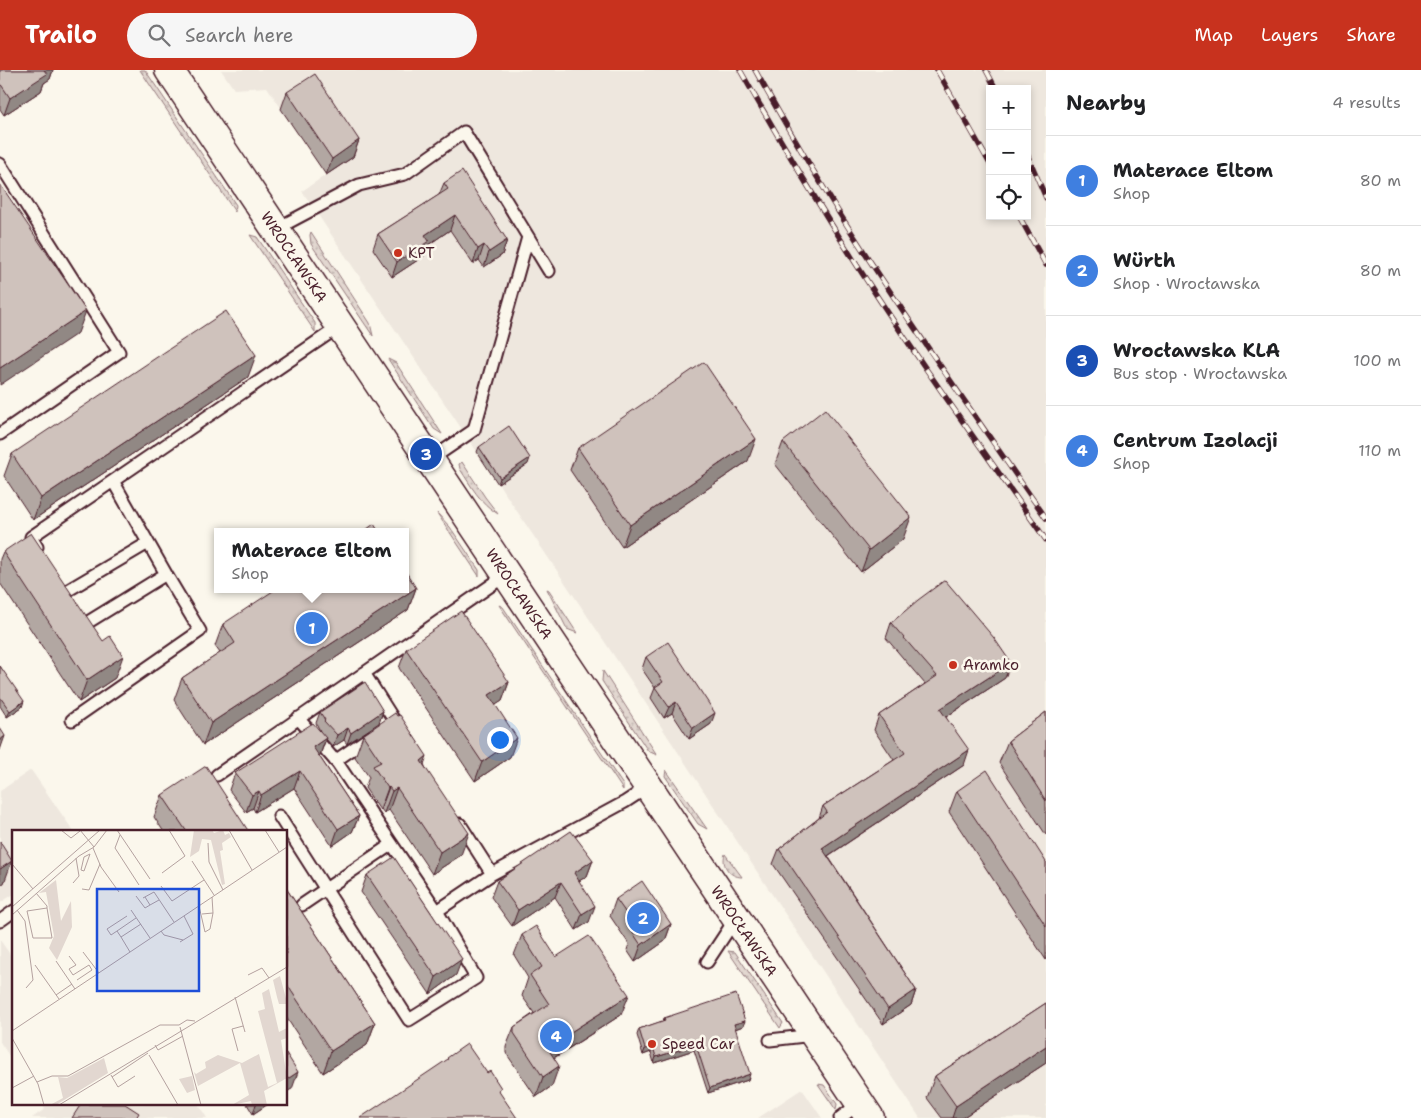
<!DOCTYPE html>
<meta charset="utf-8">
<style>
:root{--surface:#fff;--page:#f6f6f6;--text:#202124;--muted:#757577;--line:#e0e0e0;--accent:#c8321e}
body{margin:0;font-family:"Shantell Sans",sans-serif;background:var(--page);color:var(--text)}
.controls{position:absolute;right:15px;top:15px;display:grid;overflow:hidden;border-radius:0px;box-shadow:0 2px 8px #0003}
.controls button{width:45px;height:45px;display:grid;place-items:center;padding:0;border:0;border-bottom:1px solid var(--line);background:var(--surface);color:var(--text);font:25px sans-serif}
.you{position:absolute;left:499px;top:669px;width:18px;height:18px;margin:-12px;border:4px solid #fff;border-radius:50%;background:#1a73e8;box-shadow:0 0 0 8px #1a73e833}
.badge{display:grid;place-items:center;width:32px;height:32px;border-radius:50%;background:var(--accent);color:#fff;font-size:16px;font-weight:700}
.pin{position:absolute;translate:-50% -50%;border:2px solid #fff;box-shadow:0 1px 5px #0006}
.popup{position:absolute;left:214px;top:458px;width:195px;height:65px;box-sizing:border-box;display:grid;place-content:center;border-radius:0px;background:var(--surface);filter:drop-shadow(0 1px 4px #0005);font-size:16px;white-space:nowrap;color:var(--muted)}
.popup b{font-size:19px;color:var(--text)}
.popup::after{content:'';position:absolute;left:50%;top:100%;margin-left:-10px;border:10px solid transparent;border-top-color:var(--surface)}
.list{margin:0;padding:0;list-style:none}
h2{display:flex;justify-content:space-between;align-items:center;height:65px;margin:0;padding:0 20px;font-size:21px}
h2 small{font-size:16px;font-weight:400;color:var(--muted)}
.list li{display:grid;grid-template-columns:32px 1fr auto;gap:15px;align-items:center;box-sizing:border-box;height:90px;padding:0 20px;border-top:1px solid var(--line)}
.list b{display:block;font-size:19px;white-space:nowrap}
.list p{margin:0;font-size:16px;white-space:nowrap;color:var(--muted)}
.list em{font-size:16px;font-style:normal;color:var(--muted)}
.icon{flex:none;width:28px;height:28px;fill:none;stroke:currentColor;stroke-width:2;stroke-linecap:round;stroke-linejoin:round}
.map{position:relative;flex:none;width:1046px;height:1048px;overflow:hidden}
header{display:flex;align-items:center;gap:30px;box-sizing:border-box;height:70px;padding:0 25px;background:var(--accent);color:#fff}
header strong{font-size:24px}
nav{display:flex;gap:28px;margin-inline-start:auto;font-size:18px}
.search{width:350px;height:45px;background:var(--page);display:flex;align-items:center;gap:12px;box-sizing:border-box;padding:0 18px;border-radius:28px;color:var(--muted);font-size:19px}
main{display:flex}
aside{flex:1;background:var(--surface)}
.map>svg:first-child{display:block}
.built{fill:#eee7de;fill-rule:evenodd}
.grass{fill:url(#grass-dots);stroke:#967b7e}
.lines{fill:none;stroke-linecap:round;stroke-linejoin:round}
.lane-casing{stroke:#4a1f2b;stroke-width:15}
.secondary-casing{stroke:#4a1f2b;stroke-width:31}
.lane{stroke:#fbf7ec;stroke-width:11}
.secondary{stroke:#fbf7ec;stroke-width:28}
.rail-casing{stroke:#4a1f2b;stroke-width:5.5}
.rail{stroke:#fbf7ec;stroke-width:4;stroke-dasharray:11;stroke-linecap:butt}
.wall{fill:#b2a7a2;stroke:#4a1f2b}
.shaded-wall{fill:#918884;stroke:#4a1f2b}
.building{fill:#cfc2bc;stroke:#4a1f2b}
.poi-dot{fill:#c8321e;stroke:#fbf7ec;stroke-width:2}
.labels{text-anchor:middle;stroke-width:5;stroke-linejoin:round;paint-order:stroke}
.poi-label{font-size:15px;fill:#4a1f2b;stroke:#fbf7ec;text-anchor:start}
.street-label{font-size:15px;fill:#4a1f2b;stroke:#fbf7ec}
.inset-road{fill:none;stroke:#b4a19f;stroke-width:1}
.view{fill:#1d4ed8;fill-opacity:0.15;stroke:#1d4ed8;stroke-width:2.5}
.inset-edge{fill:none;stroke:#4a1f2b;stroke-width:2.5}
</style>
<header>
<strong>Trailo</strong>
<div class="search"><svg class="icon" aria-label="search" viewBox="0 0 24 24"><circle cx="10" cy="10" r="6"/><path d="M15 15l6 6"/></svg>Search here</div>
<nav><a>Map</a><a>Layers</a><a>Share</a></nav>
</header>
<main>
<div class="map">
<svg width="1046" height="1048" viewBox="0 0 1046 1048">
<defs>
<pattern id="grass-dots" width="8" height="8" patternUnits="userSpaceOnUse" patternTransform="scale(1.25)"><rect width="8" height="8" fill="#e2d7d0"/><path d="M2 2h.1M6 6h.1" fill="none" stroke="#c3b8b3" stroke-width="1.8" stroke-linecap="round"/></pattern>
</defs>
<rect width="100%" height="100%" fill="#fbf7ec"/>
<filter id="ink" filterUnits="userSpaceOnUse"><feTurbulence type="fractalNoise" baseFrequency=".02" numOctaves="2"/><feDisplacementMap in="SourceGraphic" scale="10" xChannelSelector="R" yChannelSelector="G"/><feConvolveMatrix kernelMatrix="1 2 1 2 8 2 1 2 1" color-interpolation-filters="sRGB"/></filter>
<g filter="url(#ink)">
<!-- built -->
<path class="built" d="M221 0H1046V1048H920L629 608 302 121 326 105 267 17 234 19ZM990 19H1027V146H990Z
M31 700 74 762H14V824L0 833V721Z
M0 870 14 890V993L0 972Z
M802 1019 822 1048H758Z
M42 1034H198L207 1048H32L45 1039Z"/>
<!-- grass -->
<path class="grass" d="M140 0H145L236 135 235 142Z
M311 162 370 253 373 266 311 174 310 165Z
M250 165 257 167 315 253V262Z
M388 289 396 293 442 364 434 359Z
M462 392 485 427 498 444C479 432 472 417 460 399L459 394Z
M437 443 450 457 479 500V506Z
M547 519 549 520 577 563 567 559Z
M499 535 503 537 623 715V720Z
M603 601 657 685 648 681 602 611Z
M666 700 707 759 698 754 665 706Z
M725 784 742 807C730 807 721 796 725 784Z
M728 881 735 882 783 953 780 958Z
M818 1014 824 1015 837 1034 836 1040Z"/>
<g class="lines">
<defs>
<path id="lane" d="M0 94 119 282 0 364
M276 159 359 115 405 104 464 62 549 201
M430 390 474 360 528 167
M37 477 31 467 340 256
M65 522 148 473
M85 554 166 504 113 411
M364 603 399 658
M298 648 338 694 437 841 492 804 460 754
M72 650 200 561 166 504
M335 691 370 667
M217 705 506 505
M279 746 409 950 476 908 437 841
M492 804 625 732 648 717
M302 835 392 774
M0 851 14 841
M707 892 736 848
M770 970 813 965
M840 1048 860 1033"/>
<path id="secondary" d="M169 0 870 1048"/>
</defs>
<!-- lane casing -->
<use href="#lane" class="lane-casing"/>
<!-- secondary casing -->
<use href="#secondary" class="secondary-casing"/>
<!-- lane -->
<use href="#lane" class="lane"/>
<!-- secondary -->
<use href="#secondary" class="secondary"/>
<defs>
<path id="rail" d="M740 0C776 64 814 127 853 189 914 285 981 377 1046 470
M755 0C790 63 827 125 866 185 924 274 985 361 1046 448
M937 0 990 94
M986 0 996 19
M1027 84 1046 128
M1019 146 1046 195"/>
</defs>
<!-- rail casing -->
<use href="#rail" class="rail-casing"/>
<!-- rail -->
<use href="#rail" class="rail"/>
</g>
<!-- wall -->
<path class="wall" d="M0 0H53L50 9 44 13 41 21 4 45 0 39Z
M287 22 359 70 353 87 326 105 281 39Z
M444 113 507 170 502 185 484 197 479 190 473 194 450 160 428 175 424 186 392 207 373 179 378 164 439 125Z
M248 307 33 450 4 406 12 384Z
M783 372 903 469 861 502 775 394Z
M479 377 528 394 498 414 477 382Z
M578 378 748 391 622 477 570 400Z
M3 482 115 608 79 632 0 513V489Z
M416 518 408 540 203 675 174 630 182 608 220 583 215 576 223 554Z
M891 553 1005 608 946 647 964 695 828 786 916 920 911 935 883 954 773 794 779 779 819 748 823 736 894 690 874 660 879 645 925 614 886 568Z
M406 579 509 612 502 631 495 635 510 687 475 711 399 598Z
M646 587 711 654 689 669 672 643 664 648 651 628 655 618 642 599Z
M0 596 22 637 7 647 0 636Z
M383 641 379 653 347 674 344 670 333 677 326 669 320 685 319 686 359 746 352 762 332 776 294 718 255 742 253 738 246 742 229 720 235 703 320 661 316 653 320 642Z
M1046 642V765L999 693 1008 671Z
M363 665 424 694 461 785 432 804 389 740 384 743 381 739 380 740 365 718 369 707 355 687Z
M957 721 1046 792V890L949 742Z
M162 725 249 762H164L154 747Z
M593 790 587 806 579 811 589 852 576 860 555 827 512 856 491 827 497 811Z
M367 805 456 905 430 924 361 822Z
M286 818 375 953 367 975 323 1003 286 947Z
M616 829 671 854 665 871 635 892 627 880 629 874 610 846Z
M522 865 556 887 621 945 554 988 552 1016 536 1027 506 983V977L514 957 534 943 522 926 528 908 514 885Z
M1046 933V993L962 1048H942L927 1028 935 1006Z
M664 948 743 956 735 959 748 1010 708 1023 694 980 654 993 651 982 643 985 637 965 639 959 663 951Z
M247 1034H268L253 1044Z"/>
<!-- shaded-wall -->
<path class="shaded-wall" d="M44 0H53L50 9 44 13 41 21 4 45 10 28Z
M359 70 353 87 326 105 332 89Z
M455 145 450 160 428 175 424 186 392 207 397 192 425 165Z
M507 170 502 185 484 197 489 182Z
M484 175 479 190 473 194 478 179Z
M86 241 78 263 0 315V298Z
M256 285 248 307 33 450 41 428Z
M756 369 748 391 622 477 630 455Z
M530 388 528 394 498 414 500 408Z
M911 447 903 469 861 502 869 480Z
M416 518 408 540 203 675 211 653Z
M123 586 115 608 79 632 87 610Z
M1011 593 1005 608 935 654 940 639Z
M509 612 502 631 482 644 489 625Z
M24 631 22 637 7 647 10 641Z
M676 632 672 643 664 648 669 637Z
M383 641 379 653 347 674 351 663Z
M715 643 711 654 689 669 693 658Z
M348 658 344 670 333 677 337 665Z
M5 666 0 680V670Z
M326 668 320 685 307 693 313 677Z
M517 668 510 687 475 711 482 692Z
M969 680 964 695 817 793 822 778Z
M427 686 419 708 421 691Z
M300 701 294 718 255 742 261 725Z
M389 717 381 739 380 740 388 718Z
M397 718 389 740 384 743 392 721Z
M259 721 253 738 246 742 252 725Z
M359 746 352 762 332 776 338 759Z
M469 763 461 785 432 804 440 782Z
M593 790 587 806 568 818 574 803Z
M12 791 4 813 0 815V799Z
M561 812 555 827 512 856 518 840Z
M595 836 589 852 576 860 582 844Z
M671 854 665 871 635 892 641 875Z
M462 889 456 905 430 924 436 907Z
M916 920 911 935 883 954 888 939Z
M629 925 621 945 539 997 547 977Z
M745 951 743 956 732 960 734 954Z
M375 953 367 975 323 1003 331 981Z
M696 975 694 980 654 993 656 987Z
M1046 976V993L962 1048H952L956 1036Z
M653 977 651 982 643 985 645 979Z
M559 996 552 1016 536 1027 543 1007Z
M298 1002 292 1019 286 1022V1010Z
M750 1004 748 1010 708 1023 710 1018Z
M256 1034H268L253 1044Z"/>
<!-- building -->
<path class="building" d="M0 0H44L47 4 10 28 0 13Z
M315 4 359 70 332 89 287 22Z
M462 101 507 170 489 182 484 175 478 179 455 145 425 165 429 171 397 192 378 164 448 119 444 113Z
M0 114 86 241 0 298Z
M226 241 256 285 41 428 12 384Z
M704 292 756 369 630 455 578 378Z
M825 339 911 447 869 480 783 372Z
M509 356 530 388 500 408 479 377Z
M374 454 379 462H363Z
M31 463 103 571 110 566 123 586 87 610 3 482Z
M406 502 416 518 211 653 182 608 235 573 223 554 276 519H406Z
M945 510 994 568 1011 593 940 639 969 680 822 778 916 920 888 939 779 779 827 742 823 736 905 683 879 645 937 606 891 553 918 530Z
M461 541 509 612 489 625 517 668 482 692 406 579Z
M668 572 715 643 693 658 676 632 669 637 655 617 663 612 646 587Z
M0 596 24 631 10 641 0 627Z
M365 612 383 641 351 663 348 658 337 665 324 651 325 650 320 642Z
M1046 642V731L1008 671Z
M395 643 397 646 400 645 427 686 421 691 469 763 440 782 397 718 392 721 389 717 388 718 373 696 381 692 363 665Z
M313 653 326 668 313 677 359 746 338 759 300 701 261 725 259 721 252 725 235 703Z
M0 658 5 666 0 670Z
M206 696 249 762H187L162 725Z
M987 700 1046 792V856L957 721Z
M571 761 593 790 574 803 595 836 582 844 561 812 518 840 497 811Z
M0 772 12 791 0 799Z
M394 787 462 889 436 907 367 805Z
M642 811 671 854 641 875 633 863 638 860 616 829Z
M286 818 375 953 331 981 286 913Z
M536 856 556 887 589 866 629 925 547 977 559 996 543 1007 514 963V957L549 934 530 905 542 897 522 865Z
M736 924 745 951 734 954 750 1004 710 1018 696 975 656 987 653 977 645 979 639 959 665 950 664 948Z
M1046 933V976L956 1036 935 1006Z
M467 974 487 1003 490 1001 501 1018 498 1020 517 1048H360L448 989 447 988Z
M286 983 298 1002 286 1010Z
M81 1034H125L139 1043 136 1048H72Z"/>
</g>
<!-- markers -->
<g class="poi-dot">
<circle cx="398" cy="183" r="5"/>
<circle cx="953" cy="595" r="5"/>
<circle cx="652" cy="974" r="5"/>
</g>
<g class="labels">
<!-- poi labels -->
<g class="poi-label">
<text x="408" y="188">KPT</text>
<text x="963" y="600">Aramko</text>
<text x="662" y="979">Speed Car</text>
</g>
<!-- street labels -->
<g class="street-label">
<text transform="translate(294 187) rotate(56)" y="5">WROCŁAWSKA</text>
<text transform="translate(519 524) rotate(56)" y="5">WROCŁAWSKA</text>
<text transform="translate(744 861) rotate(56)" y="5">WROCŁAWSKA</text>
</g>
</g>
<!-- overview -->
<g transform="translate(12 760)">
<rect width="275" height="275" fill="#fbf7ec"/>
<path d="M182 0H200L202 3 211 0 213 5 217 3 219 7 210 13 211 20 208 21 213 54 210 55 199 10 190 9 187 21 178 27ZM44 50 49 91 59 71 60 97 45 130 37 118 42 106 34 62 27 63ZM268 146 275 172V174H267L265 167 261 150ZM257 159 267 202 275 198V208L269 210 275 248 252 261 255 275H240L239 271 220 275 237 265 228 233 186 256 182 242 184 244 194 238 193 232 206 225 230 233 247 224 256 257 265 253 246 181 253 179 250 163ZM92 228 96 243 44 275H38L51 268 46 247 55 248ZM180 246 183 260 175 263 167 249Z" fill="#e2d7d0"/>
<path class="inset-road" d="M49 0 59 8 68 1M68 0 82 17M105 0 138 49M217 0 240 40M253 0 267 22M108 5 103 18 127 55M196 13 197 32 211 60M81 18 89 37 107 62M78 24 72 41 69 40 72 27ZM180 31 202 65M0 34 21 59M150 43 173 26 157 0M61 53 67 46 64 28M149 56 160 71 192 50M70 59 77 60 88 34M24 63 35 76V78L40 108H21L15 81 35 78M124 66 133 78 138 75M133 67 138 75 147 70M200 67 201 83M131 68 142 62 162 92M187 76 193 102 198 99 201 83 190 84M0 77 88 0M5 80 13 91 21 150 14 158M119 80 138 108M0 85 67 26 82 17 95 0M124 88 105 101 109 107 129 94M105 101 99 105 95 99 115 86M149 101 152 105 171 110M109 107 118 122M168 112 181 104 172 86M71 122 87 143M57 126 64 135 57 139 61 145M44 131 63 159M23 135 47 169M61 145 77 135 80 140 65 150M236 145 250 138 257 148M44 165 60 154M223 167 233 202M168 197 189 275M0 201 275 17M0 208 26 254 32 275M143 215 146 220 171 206M226 221 220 199 231 196M137 225 166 275M99 245 106 257 123 246M100 247 136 223M25 252 40 246H56L148 195H167L175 190 183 191M0 258 22 246M47 275 275 137"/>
<path class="view" d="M85 59H187V161H85Z"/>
<rect width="275" height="275" class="inset-edge"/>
</g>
</svg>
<div class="controls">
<button>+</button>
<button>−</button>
<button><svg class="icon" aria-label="locate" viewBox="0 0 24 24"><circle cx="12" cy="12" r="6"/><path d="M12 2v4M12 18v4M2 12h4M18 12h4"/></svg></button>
</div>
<div class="you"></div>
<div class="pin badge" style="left:312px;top:558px;background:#3f7fe0">1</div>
<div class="popup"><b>Materace Eltom</b>Shop</div>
<div class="pin badge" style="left:643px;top:848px;background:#3f7fe0">2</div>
<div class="pin badge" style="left:426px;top:384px;background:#1a4fb4">3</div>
<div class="pin badge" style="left:556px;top:966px;background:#3f7fe0">4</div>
</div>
<aside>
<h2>Nearby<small>4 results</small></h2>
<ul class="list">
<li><span class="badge" style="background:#3f7fe0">1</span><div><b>Materace Eltom</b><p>Shop</p></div><em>80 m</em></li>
<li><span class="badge" style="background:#3f7fe0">2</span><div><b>Würth</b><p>Shop · Wrocławska</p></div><em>80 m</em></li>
<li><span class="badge" style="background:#1a4fb4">3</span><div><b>Wrocławska KLA</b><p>Bus stop · Wrocławska</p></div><em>100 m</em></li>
<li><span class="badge" style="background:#3f7fe0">4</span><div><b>Centrum Izolacji</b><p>Shop</p></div><em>110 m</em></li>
</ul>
</aside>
</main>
